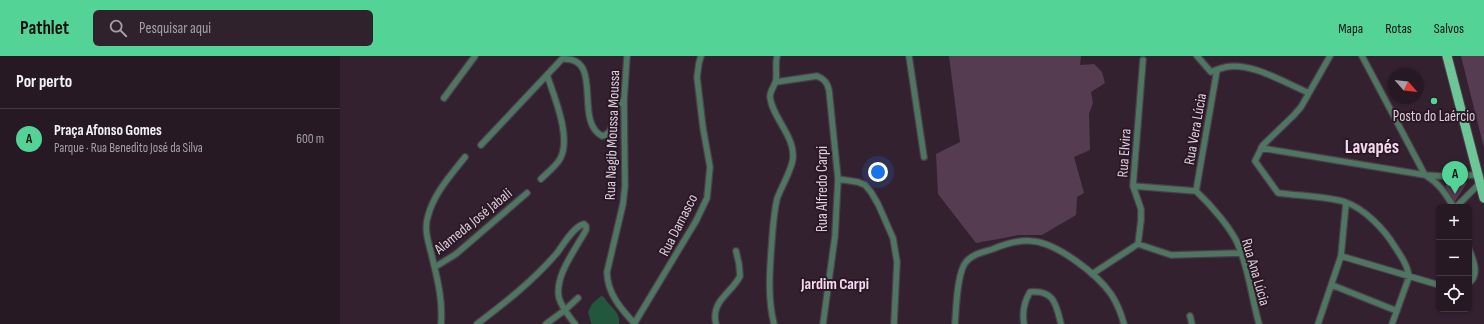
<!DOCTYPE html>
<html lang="pt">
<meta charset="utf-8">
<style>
:root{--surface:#271924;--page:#2f222c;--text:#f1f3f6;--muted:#a4a0a6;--line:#433841;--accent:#54d396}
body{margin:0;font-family:"Sofia Sans Condensed",sans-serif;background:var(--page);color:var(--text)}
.controls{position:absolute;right:12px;bottom:12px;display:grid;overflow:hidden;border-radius:6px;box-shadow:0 1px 3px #0004}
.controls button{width:36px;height:36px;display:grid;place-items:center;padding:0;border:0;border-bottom:1px solid var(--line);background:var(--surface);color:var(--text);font:20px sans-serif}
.compass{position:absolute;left:1048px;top:12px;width:36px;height:36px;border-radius:50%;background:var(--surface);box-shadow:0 1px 3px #0004;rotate:118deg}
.you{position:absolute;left:538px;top:116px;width:14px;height:14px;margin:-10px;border:3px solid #fff;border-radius:50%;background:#1a73e8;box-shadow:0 0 0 6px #1a73e833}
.badge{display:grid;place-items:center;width:26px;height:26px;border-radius:50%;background:var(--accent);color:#111;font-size:13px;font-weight:700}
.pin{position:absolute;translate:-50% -33px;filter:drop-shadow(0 1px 2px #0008)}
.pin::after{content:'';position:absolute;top:21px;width:14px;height:12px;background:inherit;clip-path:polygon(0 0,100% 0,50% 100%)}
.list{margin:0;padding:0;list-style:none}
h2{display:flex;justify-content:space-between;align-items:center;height:52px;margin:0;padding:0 16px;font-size:17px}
h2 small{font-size:13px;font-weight:400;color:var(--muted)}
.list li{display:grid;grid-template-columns:26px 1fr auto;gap:12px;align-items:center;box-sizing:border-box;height:60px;padding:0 16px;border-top:1px solid var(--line)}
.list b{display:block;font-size:15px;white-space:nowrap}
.list p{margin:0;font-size:13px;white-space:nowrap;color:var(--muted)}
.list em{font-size:13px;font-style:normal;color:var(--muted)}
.icon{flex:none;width:22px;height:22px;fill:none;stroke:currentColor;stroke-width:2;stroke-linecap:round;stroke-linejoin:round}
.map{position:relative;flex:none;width:1144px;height:268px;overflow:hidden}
header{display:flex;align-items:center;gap:24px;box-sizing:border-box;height:56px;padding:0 20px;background:var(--accent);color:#111}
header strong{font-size:19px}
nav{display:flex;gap:22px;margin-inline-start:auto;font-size:14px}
.search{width:280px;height:36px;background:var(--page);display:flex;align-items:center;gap:10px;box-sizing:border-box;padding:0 14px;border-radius:6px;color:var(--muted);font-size:15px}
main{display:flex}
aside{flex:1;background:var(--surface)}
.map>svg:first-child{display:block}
.green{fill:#563c51}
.water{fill:#22573d}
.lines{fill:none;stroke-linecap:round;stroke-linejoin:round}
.street-casing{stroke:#4f3d4b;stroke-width:8}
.primary-casing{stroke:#4f3d4b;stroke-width:11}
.street{stroke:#4d7760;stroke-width:5.5}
.primary{stroke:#6cc697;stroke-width:9}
.poi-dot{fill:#54d396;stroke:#2a1826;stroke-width:1.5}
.labels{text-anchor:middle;stroke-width:4;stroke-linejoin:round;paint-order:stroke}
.poi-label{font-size:15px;fill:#dbced8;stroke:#2a1826}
.street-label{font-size:15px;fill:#dbced8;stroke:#2a1826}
.neighbourhood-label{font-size:16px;font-weight:bold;fill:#f4daee;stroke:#2a1826}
.district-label{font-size:19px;font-weight:bold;fill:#f4daee;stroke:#2a1826}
</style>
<header>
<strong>Pathlet</strong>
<div class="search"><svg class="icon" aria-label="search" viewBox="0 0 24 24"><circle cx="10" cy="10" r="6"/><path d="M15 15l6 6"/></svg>Pesquisar aqui</div>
<nav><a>Mapa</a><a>Rotas</a><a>Salvos</a></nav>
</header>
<main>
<aside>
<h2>Por perto<small></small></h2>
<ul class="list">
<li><span class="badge">A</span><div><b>Praça Afonso Gomes</b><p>Parque · Rua Benedito José da Silva</p></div><em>600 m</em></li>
</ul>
</aside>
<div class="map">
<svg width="1144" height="268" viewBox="0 0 1144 268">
<rect width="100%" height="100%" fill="#342130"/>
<!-- green -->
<path class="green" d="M609 0H741L740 9 754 8 762 16 765 27 751 36 753 47 749 58 750 94 734 101 744 137 737 141 736 159 702 179H678L664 182 636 187 598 138 596 98 620 86Z
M1121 0H1144V92Z
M1127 127 1114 147 1105 129Z"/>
<!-- water -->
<path class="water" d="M261 240 264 241C269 251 281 255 279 268H252L251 267 248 256 252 248Z"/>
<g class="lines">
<defs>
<path id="street" d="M287 0 284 44 285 130 283 148 267 216C267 237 281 253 295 268
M569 0 584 101
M857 0 871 16C876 14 881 12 886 11 912 6 945 27 969 37
M990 0 961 51 954 59 923 89 915 105 938 137C960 140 984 140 1005 146 1024 152 1045 174 1055 191 1061 200 1068 210 1069 221L1052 268
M1022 0 1085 119C1100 128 1104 136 1114 151
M436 26 477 20C484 23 487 26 489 34L498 123 495 180 483 268
M104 42 135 0
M141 89 222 3C265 0 233 65 262 80 275 78 272 60 277 51 278 48 281 46 284 44
M921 92 1085 119 1100 120 1138 119
M201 123C207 117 216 110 220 103 232 82 214 40 207 19
M498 123 518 126 525 129 531 136 538 148 553 182 557 206 554 268
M793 130 856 135
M856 135C870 148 893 174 899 191 909 215 912 243 919 268
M856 135 877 14
M1116 151 1140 127
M798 188 801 164V153L793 130 803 4
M1129 193C1133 203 1140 219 1129 227
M1001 200 1099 229
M95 211 116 198 187 137
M752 218 798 188 831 199 901 197
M992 229 1057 255
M850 260 852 268
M101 268C103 247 98 225 93 205 90 190 83 175 88 160 94 137 111 119 125 101
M137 268C166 246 194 224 217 197 223 189 234 170 244 168L246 170V174C236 193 214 220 219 242 222 252 229 260 235 268
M206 268 225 254 238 242
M294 268 356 165 367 142 370 111 363 72 357 21 359 7 361 0
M376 268C370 245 392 237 400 220L399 208 396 195
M434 268C427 240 430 211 432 183 433 169 434 156 437 143 441 131 453 112 453 101 454 79 432 61 430 41 430 34 435 30 436 24 437 16 435 8 437 0
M615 268C616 253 617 216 626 206 632 198 644 196 653 193 665 188 679 184 691 185 716 186 757 218 771 238 777 247 781 257 784 268
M684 268C682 256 684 246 690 236 715 234 716 249 721 268
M978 268 1001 200 1006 147"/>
<path id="primary" d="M1107 0 1144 142"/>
</defs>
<!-- street casing -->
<use href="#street" class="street-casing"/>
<!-- primary casing -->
<use href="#primary" class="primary-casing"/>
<!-- street -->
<use href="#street" class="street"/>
<!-- primary -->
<use href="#primary" class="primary"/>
</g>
<!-- markers -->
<circle class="poi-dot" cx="1094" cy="45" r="4"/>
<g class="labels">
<!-- poi labels -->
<g class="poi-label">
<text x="1094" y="65">Posto do Laércio</text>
</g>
<!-- street labels -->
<g class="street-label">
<text transform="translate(855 73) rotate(-80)" y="5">Rua Vera Lúcia</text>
<text transform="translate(272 79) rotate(-88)" y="5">Rua Nagib Moussa Moussa</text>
<text transform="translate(784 97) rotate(-86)" y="5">Rua Elvira</text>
<text transform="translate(482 133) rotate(-90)" y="5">Rua Alfredo Carpi</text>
<text transform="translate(133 165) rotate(-39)" y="5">Alameda José Jabali</text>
<text transform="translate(338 169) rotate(-63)" y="5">Rua Damasco</text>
<text transform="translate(916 216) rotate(74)" y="5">Rua Ana Lúcia</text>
</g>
<!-- neighbourhood labels -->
<g class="neighbourhood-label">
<text x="495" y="233">Jardim Carpi</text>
</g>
<!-- district labels -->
<g class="district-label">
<text x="1032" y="97">Lavapés</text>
</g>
</g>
</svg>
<div class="controls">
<button>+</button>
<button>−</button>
<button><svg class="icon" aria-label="locate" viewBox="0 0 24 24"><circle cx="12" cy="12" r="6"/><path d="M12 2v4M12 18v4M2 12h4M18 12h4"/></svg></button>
</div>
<svg class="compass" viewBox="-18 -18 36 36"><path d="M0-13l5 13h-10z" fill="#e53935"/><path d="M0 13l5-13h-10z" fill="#a4a0a6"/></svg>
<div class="you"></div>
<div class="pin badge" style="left:1115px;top:138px">A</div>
</div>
</main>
